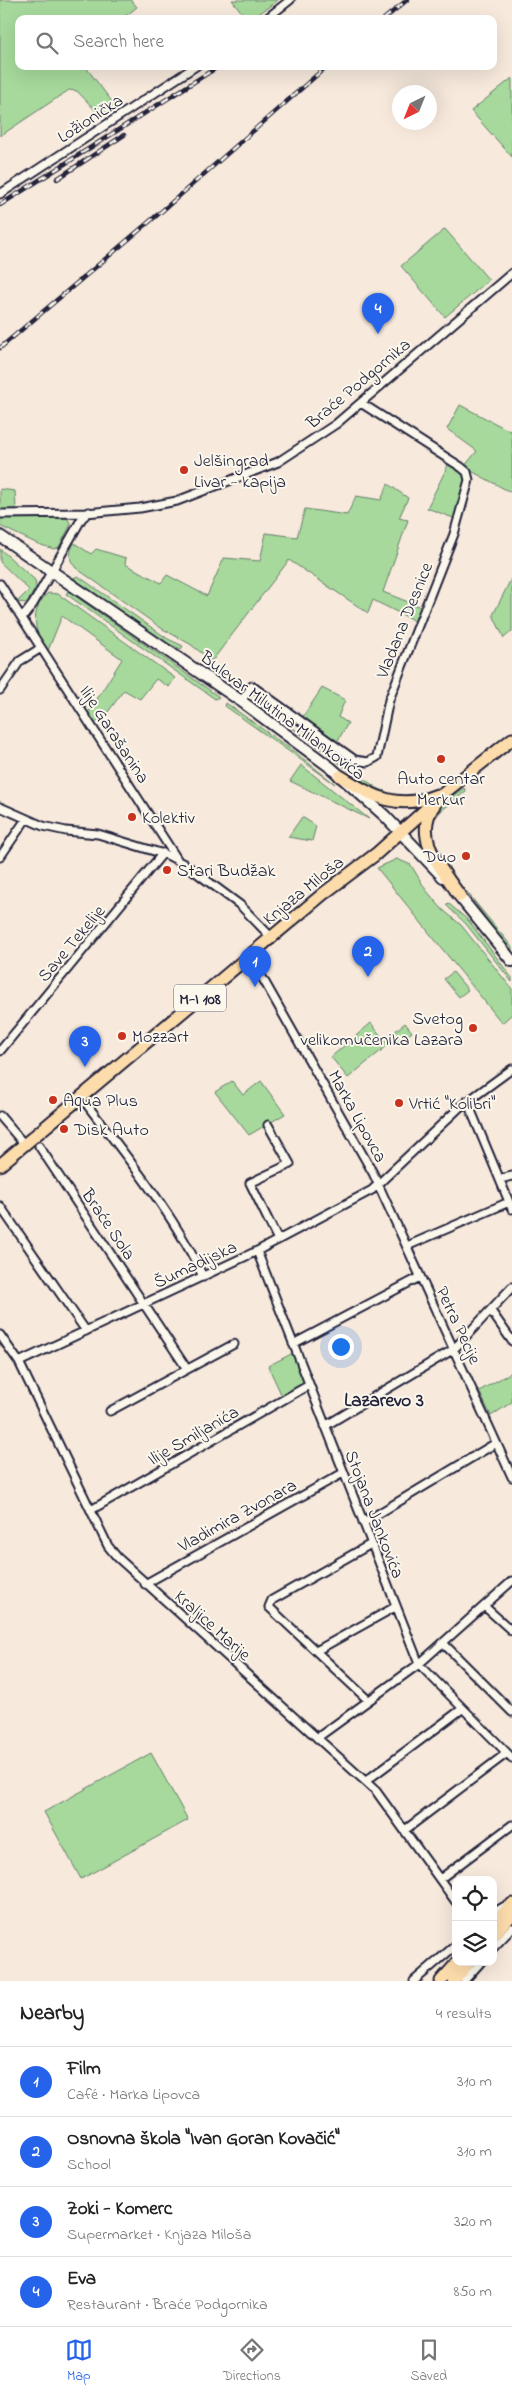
<!DOCTYPE html>
<meta charset="utf-8">
<style>
:root{--surface:#fff;--page:#f2f2f2;--text:#222;--muted:#767676;--line:#e0e0e0;--accent:#2563eb}
body{margin:0;font-family:"Indie Flower",sans-serif;background:var(--page);color:var(--text)}
.controls{position:absolute;right:15px;bottom:15px;display:grid;overflow:hidden;border-radius:10px;box-shadow:0 5px 20px #0002}
.controls button{width:45px;height:45px;display:grid;place-items:center;padding:0;border:0;border-bottom:1px solid var(--line);background:var(--surface);color:var(--text);font:25px sans-serif}
.compass{position:absolute;left:392px;top:85px;width:45px;height:45px;border-radius:50%;background:var(--surface);box-shadow:0 5px 20px #0002;rotate:223deg}
.you{position:absolute;left:340px;top:1346px;width:18px;height:18px;margin:-12px;border:4px solid #fff;border-radius:50%;background:#1a73e8;box-shadow:0 0 0 8px #1a73e833}
.badge{display:grid;place-items:center;width:32px;height:32px;border-radius:50%;background:var(--accent);color:#fff;font-size:16px;font-weight:700}
.pin{position:absolute;translate:-50% -41px;filter:drop-shadow(0 1px 2px #0008)}
.pin::after{content:'';position:absolute;top:26px;width:18px;height:15px;background:inherit;clip-path:polygon(0 0,100% 0,50% 100%)}
.list{margin:0;padding:0;list-style:none}
h2{display:flex;justify-content:space-between;align-items:center;height:65px;margin:0;padding:0 20px;font-size:21px}
h2 small{font-size:16px;font-weight:400;color:var(--muted)}
.list li{display:grid;grid-template-columns:32px 1fr auto;gap:15px;align-items:center;box-sizing:border-box;height:70px;padding:0 20px;border-top:1px solid var(--line)}
.list b{display:block;font-size:19px;white-space:nowrap}
.list p{margin:0;font-size:16px;white-space:nowrap;color:var(--muted)}
.list em{font-size:16px;font-style:normal;color:var(--muted)}
.icon{flex:none;width:28px;height:28px;fill:none;stroke:currentColor;stroke-width:2;stroke-linecap:round;stroke-linejoin:round}
.map{position:relative;flex:none;width:512px;height:1981px;overflow:hidden}
.search{position:absolute;background:var(--surface);box-shadow:0 5px 20px #0002;left:15px;right:15px;top:15px;height:55px;display:flex;align-items:center;gap:12px;box-sizing:border-box;padding:0 18px;border-radius:10px;color:var(--muted);font-size:19px}
.sheet{height:345px;background:var(--surface)}
nav{display:flex;justify-content:space-around;align-items:center;box-sizing:border-box;height:70px;border-top:1px solid var(--line);background:var(--surface);font-size:14px;color:var(--muted)}
nav a{display:grid;justify-items:center;gap:2px}
nav .on{color:var(--accent)}
.map>svg:first-child{display:block}
.green{fill:#a6d99b;stroke:#647e6b}
.lines{fill:none;stroke-linecap:round;stroke-linejoin:round}
.street-casing{stroke:#22223b;stroke-width:11}
.secondary-casing{stroke:#22223b;stroke-width:14}
.primary-casing{stroke:#22223b;stroke-width:15}
.street{stroke:#fbf7ec;stroke-width:7}
.secondary{stroke:#fbf7ec;stroke-width:10}
.primary{stroke:#fddcac;stroke-width:11}
.rail-casing{stroke:#22223b;stroke-width:4.5}
.rail{stroke:#fbf7ec;stroke-width:2.5;stroke-dasharray:8;stroke-linecap:butt}
.poi-dot{fill:#c8321e;stroke:#fbf7ec;stroke-width:2}
.labels{text-anchor:middle;stroke-width:4;stroke-linejoin:round;paint-order:stroke}
.shield{fill:#fbf7ec;stroke:#636270;stroke-width:1}
.shield-label{font-size:16px;font-weight:bold;fill:#22223b}
.street-label{font-size:18px;fill:#22223b;stroke:#fbf7ec}
.poi-label{font-size:18px;fill:#22223b;stroke:#fbf7ec;text-anchor:start}
.neighbourhood-label{font-size:19px;font-weight:bold;fill:#22223b;stroke:#fbf7ec}
</style>
<div class="map">
<svg width="512" height="1981" viewBox="0 0 512 1981">
<rect width="100%" height="100%" fill="#f7e9dc"/>
<filter id="ink" filterUnits="userSpaceOnUse"><feTurbulence type="fractalNoise" baseFrequency=".02" numOctaves="2"/><feDisplacementMap in="SourceGraphic" scale="10" xChannelSelector="R" yChannelSelector="G"/><feConvolveMatrix kernelMatrix="1 2 1 2 8 2 1 2 1" color-interpolation-filters="sRGB"/></filter>
<g filter="url(#ink)">
<!-- green -->
<path class="green" d="M0 0H131L137 7 122 19H19V66H85L116 107 101 116 77 91 69 90 0 136Z
M232 0H278L252 19H247Z
M512 78V157L471 111Z
M445 229 489 280 445 317 401 266Z
M460 405 512 432V493L464 467 477 451 447 429Z
M449 463 460 471 465 480 456 519 427 508Z
M388 484 408 498 399 518 408 520 383 592 421 607 415 621 373 600 368 613 289 560 212 661 190 644 161 628 76 568C68 559 69 553 74 543L91 554 96 549 126 558 125 564 161 583 167 575 207 596 224 558 260 561 266 533 297 537 305 509 347 515 356 496 381 500Z
M0 489 15 491 16 509 0 510Z
M0 517 67 518 71 524 59 547 54 549 38 544 4 528 0 526Z
M0 549 35 580 36 587 27 603 17 602 29 590 0 562Z
M78 576 168 639 183 646 181 649 166 643 73 578Z
M512 577V631L504 638 493 615Z
M68 591 198 682 219 697 215 699 66 594Z
M48 593 58 594 175 678 169 687 156 679 140 699 124 690 108 712 93 725 87 715 122 659 62 616 47 653C35 633 28 611 48 593Z
M322 688 345 700 338 717 348 723 337 742 302 718Z
M226 703 296 753 335 784 225 706Z
M290 726 377 788 399 797 379 793Z
M301 765 369 819 290 781Z
M464 788 466 791 441 811 432 822 430 818 440 804Z
M302 817 316 826 312 841 288 837Z
M397 859 411 865 426 890 442 909 461 925 512 989V1014L502 1023 377 868Z
M466 891 512 947V953Z
M448 903 469 921 512 978V982L466 924 446 905Z
M453 972 468 990 459 997 444 979Z
M371 1023 388 1045 348 1078 331 1057Z
M405 1023 412 1032 395 1045 388 1037Z
M232 1081 243 1095 261 1081 285 1114 249 1135 215 1092Z
M293 1353 304 1383 282 1396 268 1366Z
M512 1372V1402L491 1416 479 1391Z
M151 1753 188 1820 81 1879 44 1812Z"/>
<g class="lines">
<defs>
<path id="street" d="M266 19 290 0
M0 194 196 66
M0 514 86 513 140 508 177 501 278 462 336 424 512 273
M0 584 177 859
M23 617 33 604 82 518 89 512
M0 690 20 661 41 648
M241 701 252 686 355 760 368 762 377 757 389 700 454 534 469 480 467 472 461 467 361 403
M0 807 43 826 66 831 98 834 167 855 186 865 240 905 272 938
M0 857 26 819
M250 956 373 1173 512 1477
M0 1051 163 853
M467 1101 512 1209
M88 1106C128 1159 176 1217 203 1277
M0 1116 24 1144
M268 1125 290 1164 250 1183 278 1240
M39 1146 187 1369
M500 1179 512 1176
M0 1206 86 1331
M407 1246 509 1202
M257 1251 419 1664 512 1758
M491 1311 512 1341
M0 1335 19 1362 108 1546 117 1557 376 1791 456 1902
M293 1344 420 1277
M19 1362 257 1251 372 1190 460 1107 512 1069
M110 1411 234 1344
M325 1426 454 1349 512 1287
M91 1510 309 1385
M363 1523 496 1443
M145 1584 343 1473
M484 1606 512 1631
M443 1643 512 1712
M316 1651 395 1607
M368 1700 269 1607 272 1600 371 1544
M317 1738 419 1664 512 1581
M366 1781 462 1709
M405 1830 507 1753
M440 1879 512 1825
M493 1913 505 1906
M493 1948 512 1928
M414 1981 456 1945
M464 1981 481 1962"/>
<path id="secondary" d="M0 536 241 701 330 767 385 816 443 877
M456 892 512 961"/>
<path id="primary" d="M340 776C374 797 398 811 437 795
M435 804C411 836 442 870 460 896
M0 1165 323 894 376 854 444 793 512 739
M498 1919 512 1904
M493 1935 512 1915
M441 1981 458 1962
M454 1981 469 1962"/>
</defs>
<!-- street casing -->
<use href="#street" class="street-casing"/>
<!-- secondary casing -->
<use href="#secondary" class="secondary-casing"/>
<!-- primary casing -->
<use href="#primary" class="primary-casing"/>
<!-- street -->
<use href="#street" class="street"/>
<!-- secondary -->
<use href="#secondary" class="secondary"/>
<!-- primary -->
<use href="#primary" class="primary"/>
<defs>
<path id="rail" d="M384 19 407 0
M57 179 124 135
M0 205 219 66
M0 348 162 211 327 66"/>
</defs>
<!-- rail casing -->
<use href="#rail" class="rail-casing"/>
<!-- rail -->
<use href="#rail" class="rail"/>
</g>
</g>
<!-- markers -->
<g class="poi-dot">
<circle cx="184" cy="470" r="5"/>
<circle cx="441" cy="759" r="5"/>
<circle cx="132" cy="817" r="5"/>
<circle cx="466" cy="856" r="5"/>
<circle cx="167" cy="870" r="5"/>
<circle cx="473" cy="1028" r="5"/>
<circle cx="122" cy="1036" r="5"/>
<circle cx="53" cy="1100" r="5"/>
<circle cx="399" cy="1103" r="5"/>
<circle cx="64" cy="1129" r="5"/>
</g>
<g class="labels">
<!-- shield labels -->
<rect class="shield" x="174" y="984.5" width="52" height="27" rx="4"/>
<g class="shield-label">
<text x="200" y="1004">M-I 108</text>
</g>
<!-- street labels -->
<g class="street-label">
<text transform="translate(90 118) rotate(-33)" y="6">Ložionička</text>
<text transform="translate(358 383) rotate(-40)" y="6">Braće Podgornika</text>
<text transform="translate(404 620) rotate(-68)" y="6">Vladana Desnice</text>
<text transform="translate(283 715) rotate(37)" y="6">Bulevar Milutina Milankovića</text>
<text transform="translate(115 734) rotate(57)" y="6">Ilije Garašanina</text>
<text transform="translate(303 890) rotate(-39)" y="6">Knjaza Miloša</text>
<text transform="translate(71 943) rotate(-50)" y="6">Save Tekelije</text>
<text transform="translate(358 1116) rotate(61)" y="6">Marka Lipovca</text>
<text transform="translate(109 1224) rotate(56)" y="6">Braće Sola</text>
<text transform="translate(195 1264) rotate(-25)" y="6">Šumadijska</text>
<text transform="translate(459 1325) rotate(65)" y="6">Petra Pecije</text>
<text transform="translate(193 1435) rotate(-30)" y="6">Ilije Smiljanića</text>
<text transform="translate(375 1514) rotate(69)" y="6">Stojana Jankovića</text>
<text transform="translate(237 1515) rotate(-29)" y="6">Vladimira Zvonara</text>
<text transform="translate(213 1625) rotate(42)" y="6">Kraljice Marije</text>
</g>
<!-- poi labels -->
<g class="poi-label">
<text x="194" y="466">Jelšingrad<tspan x="194" dy="21">Livar - kapija</tspan></text>
<text x="441" y="784" text-anchor="middle">Auto centar<tspan x="441" dy="21">Merkur</tspan></text>
<text x="142" y="823">Kolektiv</text>
<text x="456" y="862" text-anchor="end">Duo</text>
<text x="177" y="876">Stari Budžak</text>
<text x="463" y="1024" text-anchor="end">Svetog<tspan x="463" dy="21">velikomučenika Lazara</tspan></text>
<text x="132" y="1042">Mozzart</text>
<text x="63" y="1106">Aqua Plus</text>
<text x="409" y="1109">Vrtić "Kolibri"</text>
<text x="74" y="1135">Disk Auto</text>
</g>
<!-- neighbourhood labels -->
<g class="neighbourhood-label">
<text x="384" y="1406">Lazarevo 3</text>
</g>
</g>
</svg>
<div class="controls">
<button><svg class="icon" aria-label="locate" viewBox="0 0 24 24"><circle cx="12" cy="12" r="6"/><path d="M12 2v4M12 18v4M2 12h4M18 12h4"/></svg></button>
<button><svg class="icon" aria-label="layers" viewBox="0 0 24 24"><path d="M12 4l9 5-9 5-9-5zM3 14l9 5 9-5"/></svg></button>
</div>
<svg class="compass" viewBox="-18 -18 36 36"><path d="M0-13l5 13h-10z" fill="#e53935"/><path d="M0 13l5-13h-10z" fill="#767676"/></svg>
<div class="you"></div>
<div class="pin badge" style="left:255px;top:987px">1</div>
<div class="pin badge" style="left:368px;top:977px">2</div>
<div class="pin badge" style="left:85px;top:1067px">3</div>
<div class="pin badge" style="left:378px;top:334px">4</div>
<div class="search"><svg class="icon" aria-label="search" viewBox="0 0 24 24"><circle cx="10" cy="10" r="6"/><path d="M15 15l6 6"/></svg>Search here</div>
</div>
<section class="sheet">
<h2>Nearby<small>4 results</small></h2>
<ul class="list">
<li><span class="badge">1</span><div><b>Film</b><p>Café · Marka Lipovca</p></div><em>310 m</em></li>
<li><span class="badge">2</span><div><b>Osnovna škola &quot;Ivan Goran Kovačić&quot;</b><p>School</p></div><em>310 m</em></li>
<li><span class="badge">3</span><div><b>Zoki - Komerc</b><p>Supermarket · Knjaza Miloša</p></div><em>320 m</em></li>
<li><span class="badge">4</span><div><b>Eva</b><p>Restaurant · Braće Podgornika</p></div><em>850 m</em></li>
</ul>
</section>
<nav>
<a class="on"><svg class="icon" aria-label="map" viewBox="0 0 24 24"><path d="M3 6l6-2 6 2 6-2v14l-6 2-6-2-6 2zM9 4v14M15 6v14"/></svg>Map</a>
<a><svg class="icon" aria-label="directions" viewBox="0 0 24 24"><path d="M12 3l9 9-9 9-9-9zM9 14v-3h6M13 9l2 2-2 2"/></svg>Directions</a>
<a><svg class="icon" aria-label="saved" viewBox="0 0 24 24"><path d="M7 4h10v16l-5-4-5 4z"/></svg>Saved</a>
</nav>
